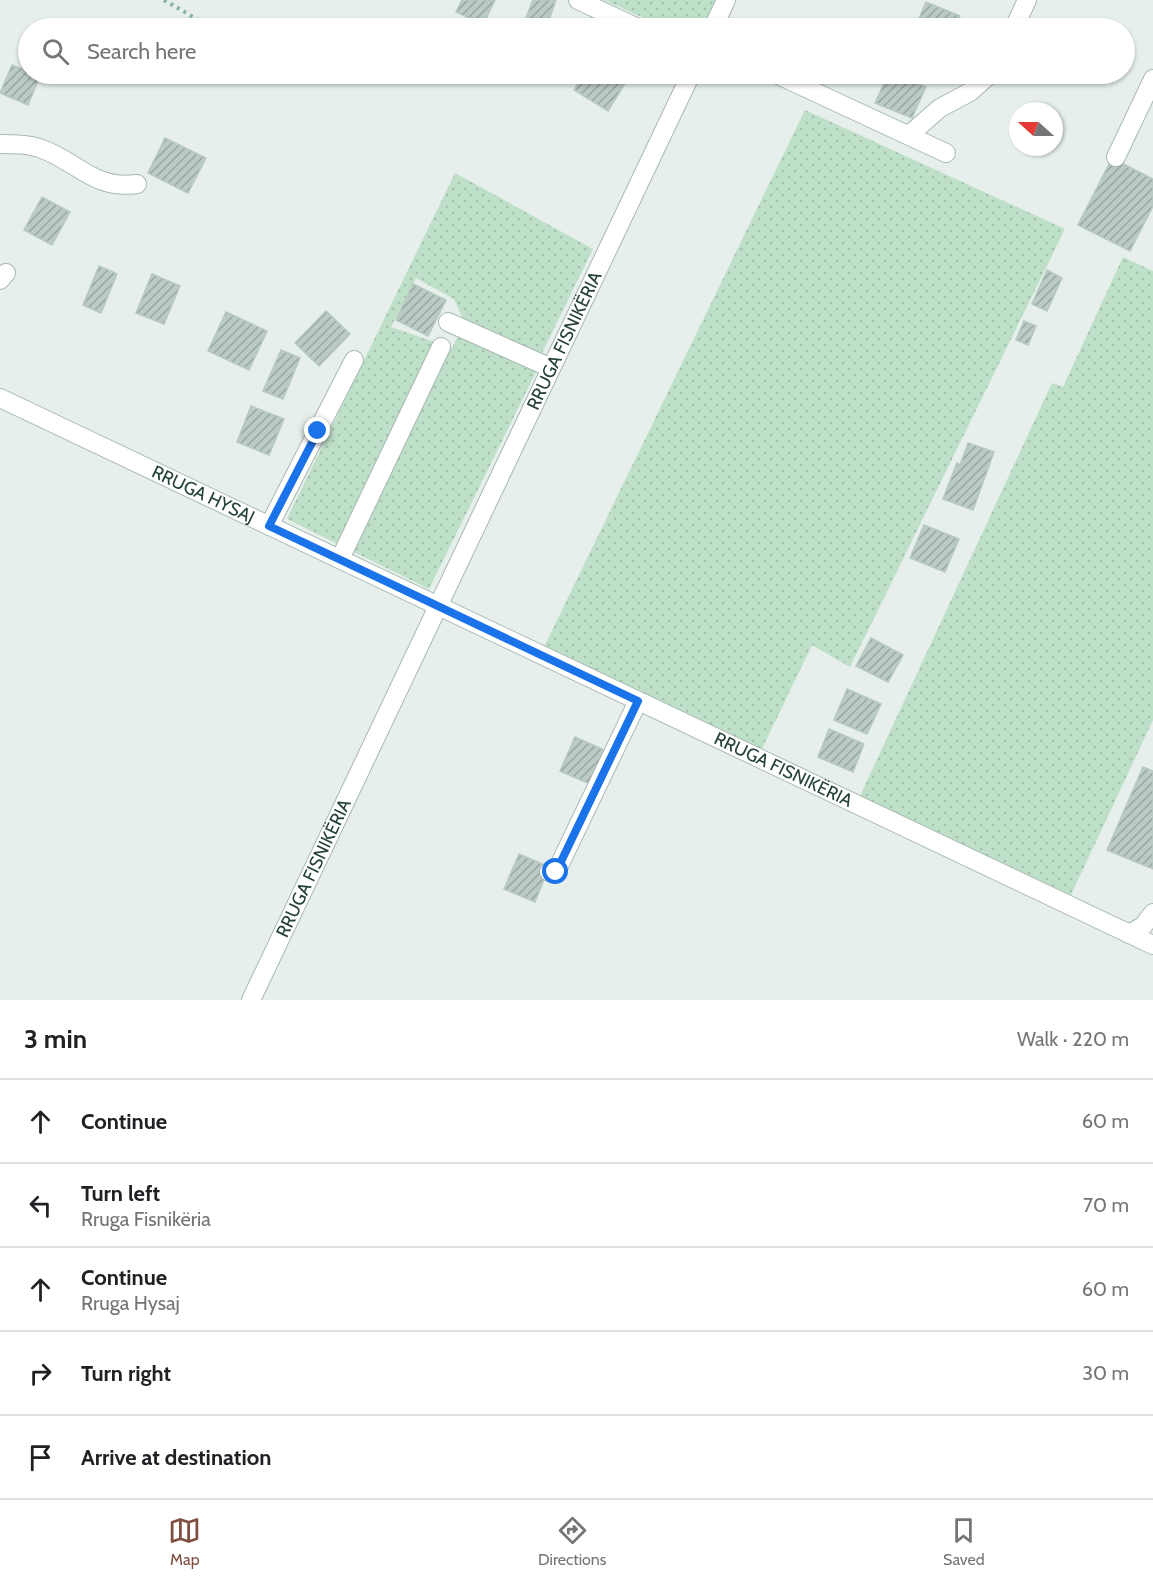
<!DOCTYPE html>
<meta charset="utf-8">
<style>
:root{--surface:#fff;--page:#f6f6f6;--text:#202124;--muted:#757577;--line:#e0e0e0;--accent:#7f4e3f}
body{margin:0;font-family:Cabin,sans-serif;background:var(--page);color:var(--text)}
.compass{position:absolute;left:1009px;top:102px;width:54px;height:54px;border-radius:50%;background:var(--surface);box-shadow:0 2px 4px #0004;rotate:291deg}
.stop{position:absolute;width:18px;height:18px;margin:-14px;border:4px solid #1a73e8;border-radius:50%;background:#fff}
.stop.end{background:#1a73e8;border-color:#fff;box-shadow:0 2px 6px #0008}
.list{margin:0;padding:0;list-style:none}
h2{display:flex;justify-content:space-between;align-items:center;height:78px;margin:0;padding:0 24px;font-size:26px}
h2 small{font-size:20px;font-weight:400;color:var(--muted)}
.list li{display:grid;grid-template-columns:39px 1fr auto;gap:18px;align-items:center;box-sizing:border-box;height:84px;padding:0 24px;border-top:2px solid var(--line)}
.list b{display:block;font-size:22px;white-space:nowrap}
.list p{margin:0;font-size:20px;white-space:nowrap;color:var(--muted)}
.list em{font-size:20px;font-style:normal;color:var(--muted)}
.icon{flex:none;width:33px;height:33px;fill:none;stroke:currentColor;stroke-width:2;stroke-linecap:round;stroke-linejoin:round}
.map{position:relative;flex:none;width:1153px;height:1000px;overflow:hidden}
.search{position:absolute;background:var(--surface);box-shadow:0 2px 4px #0004;left:18px;right:18px;top:18px;height:66px;display:flex;align-items:center;gap:15px;box-sizing:border-box;padding:0 21px;border-radius:33px;color:var(--muted);font-size:22px}
.sheet{height:498px;background:var(--surface)}
nav{display:flex;justify-content:space-around;align-items:center;box-sizing:border-box;height:84px;border-top:2px solid var(--line);background:var(--surface);font-size:16px;color:var(--muted)}
nav a{display:grid;justify-items:center;gap:3px}
nav .on{color:var(--accent)}
.map>svg:first-child{display:block}
.grass{fill:url(#grass-dots)}
.building{fill:url(#building-hatch);stroke:#b8c9c2;stroke-width:1.5}
.lines{fill:none;stroke-linecap:round;stroke-linejoin:round}
.minor-casing{stroke:#a8b8b2;stroke-width:20}
.path{stroke:#86b3a5;stroke-width:4;stroke-dasharray:3 4.5;stroke-linecap:butt}
.minor{stroke:#fff;stroke-width:18}
.route{stroke:#1a73e8;stroke-width:8}
.labels{text-anchor:middle;stroke-width:4.5;stroke-linejoin:round;paint-order:stroke}
.street-label{font-size:18px;fill:#24423a;stroke:#f7fbf9}
</style>
<div class="map">
<svg width="1153" height="1000" viewBox="0 0 1153 1000">
<defs>
<pattern id="grass-dots" width="8" height="8" patternUnits="userSpaceOnUse" patternTransform="scale(1.5)"><rect width="8" height="8" fill="#bfe0c8"/><path d="M2 2h.1M6 6h.1" fill="none" stroke="#a4c1ad" stroke-width="1.8" stroke-linecap="round"/></pattern>
<pattern id="building-hatch" width="6" height="6" patternUnits="userSpaceOnUse" patternTransform="scale(1.5)"><rect width="6" height="6" fill="#bbcac4"/><path d="M-1 1l2-2M0 6l6-6M5 7l2-2" fill="none" stroke="#98a6a0"/></pattern>
</defs>
<rect width="100%" height="100%" fill="#e6efeb"/>
<!-- grass -->
<path class="grass" d="M604 0H719L702 28H666Z
M805 110 1065 229 850 667 812 645 762 749 543 649Z
M455 173 593 249 542 353 464 321 454 299 416 278 391 327 452 348 459 334 536 372 429 589 287 519Z
M1123 257 1153 271V720L1071 895 860 796 1052 383 1063 387Z"/>
<!-- building -->
<path class="building" d="M462 0H495L483 25 456 12Z
M533 0H556L546 28 525 20Z
M926 2 960 16 955 28H915Z
M592 15 604 22 601 28H585Z
M12 65 40 76 28 105 0 93Z
M584 74H628L630 75 608 111 574 90Z
M888 74H895L926 87 912 118 875 103Z
M165 138 206 158 188 193 148 173Z
M1112 158 1153 179V206L1130 251 1078 225Z
M42 197 70 212 52 245 24 230Z
M99 266 117 274 101 313 83 305Z
M1047 270 1062 278 1047 311 1032 304Z
M152 274 180 286 164 324 136 313Z
M413 284 446 300 428 336 396 320Z
M326 311 350 334 319 366 295 343Z
M226 312 267 331 249 370 208 351Z
M1024 321 1036 326 1028 345 1016 340Z
M281 350 300 358 283 399 263 391Z
M251 406 284 419 269 455 237 442Z
M968 443 994 452 973 510 943 499 957 463 960 465Z
M924 525 959 539 945 572 910 558Z
M871 638 903 655 888 682 856 666Z
M847 689 881 704 867 734 834 720Z
M829 729 864 744 853 772 818 757Z
M575 737 604 750 590 784 560 771Z
M1143 767 1153 771V869L1107 850Z
M519 854 549 867 535 902 504 889Z"/>
<g class="lines">
<defs>
<g id="minor">
<path d="M578 0 638 28"/>
<path d="M713 28 726 0"/>
<path d="M1014 28 1027 0"/>
<path d="M776 74 946 153"/>
<path d="M909 135 940 108 970 92 990 74"/>
<path d="M0 144C14 144 29 144 42 149 78 162 94 190 137 184"/>
<path d="M1116 157 1153 79"/>
<path d="M0 280 6 273"/>
<path d="M448 322 551 368"/>
<path id="s1" d="M0 398 1153 945"/>
<path d="M269 526 354 360"/>
<path d="M340 559 441 347"/>
<path d="M549 872H556L638 701"/>
<path d="M1129 934 1143 926 1153 913"/>
<path id="s2" d="M251 1000 691 74"/>
</g>
</defs>
<!-- minor casing -->
<use href="#minor" class="minor-casing"/>
<!-- path -->
<path class="path" d="M164 0 212 28"/>
<!-- minor -->
<use href="#minor" class="minor"/>
</g>
<g class="lines">
<!-- route -->
<path class="route" d="M318 431 269 526 638 701 556 872"/>
</g>
<g class="labels">
<!-- street labels -->
<g class="street-label">
<text dy="6" stroke="none"><textPath href="#s2" startOffset="730">RRUGA FISNIKËRIA</textPath></text>
<text dy="6" stroke="none"><textPath href="#s1" startOffset="225">RRUGA HYSAJ</textPath></text>
<text dy="6" stroke="none"><textPath href="#s1" startOffset="867">RRUGA FISNIKËRIA</textPath></text>
<text dy="6" stroke="none"><textPath href="#s2" startOffset="146">RRUGA FISNIKËRIA</textPath></text>
</g>
</g>
</svg>
<svg class="compass" viewBox="-18 -18 36 36"><path d="M0-13l5 13h-10z" fill="#e53935"/><path d="M0 13l5-13h-10z" fill="#757577"/></svg>
<div class="stop" style="left:556px;top:872px"></div>
<div class="stop end" style="left:318px;top:431px"></div>
<div class="search"><svg class="icon" aria-label="search" viewBox="0 0 24 24"><circle cx="10" cy="10" r="6"/><path d="M15 15l6 6"/></svg>Search here</div>
</div>
<section class="sheet">
<h2>3 min<small>Walk · 220 m</small></h2>
<ul class="list">
<li><svg class="icon" aria-label="ahead" viewBox="0 0 24 24"><path d="M12 20V5M6 11l6-6 6 6"/></svg><div><b>Continue</b></div><em>60 m</em></li>
<li><svg class="icon" aria-label="left" viewBox="0 0 24 24"><path d="M17 20v-9H6M10 6l-5 5 5 5"/></svg><div><b>Turn left</b><p>Rruga Fisnikëria</p></div><em>70 m</em></li>
<li><svg class="icon" aria-label="ahead" viewBox="0 0 24 24"><path d="M12 20V5M6 11l6-6 6 6"/></svg><div><b>Continue</b><p>Rruga Hysaj</p></div><em>60 m</em></li>
<li><svg class="icon" aria-label="right" viewBox="0 0 24 24"><path d="M7 20v-9h11M14 6l5 5-5 5"/></svg><div><b>Turn right</b></div><em>30 m</em></li>
<li><svg class="icon" aria-label="arrive" viewBox="0 0 24 24"><path d="M6 21V4h12l-3 4 3 4H6"/></svg><div><b>Arrive at destination</b></div></li>
</ul>
</section>
<nav>
<a class="on"><svg class="icon" aria-label="map" viewBox="0 0 24 24"><path d="M3 6l6-2 6 2 6-2v14l-6 2-6-2-6 2zM9 4v14M15 6v14"/></svg>Map</a>
<a><svg class="icon" aria-label="directions" viewBox="0 0 24 24"><path d="M12 3l9 9-9 9-9-9zM9 14v-3h6M13 9l2 2-2 2"/></svg>Directions</a>
<a><svg class="icon" aria-label="saved" viewBox="0 0 24 24"><path d="M7 4h10v16l-5-4-5 4z"/></svg>Saved</a>
</nav>
